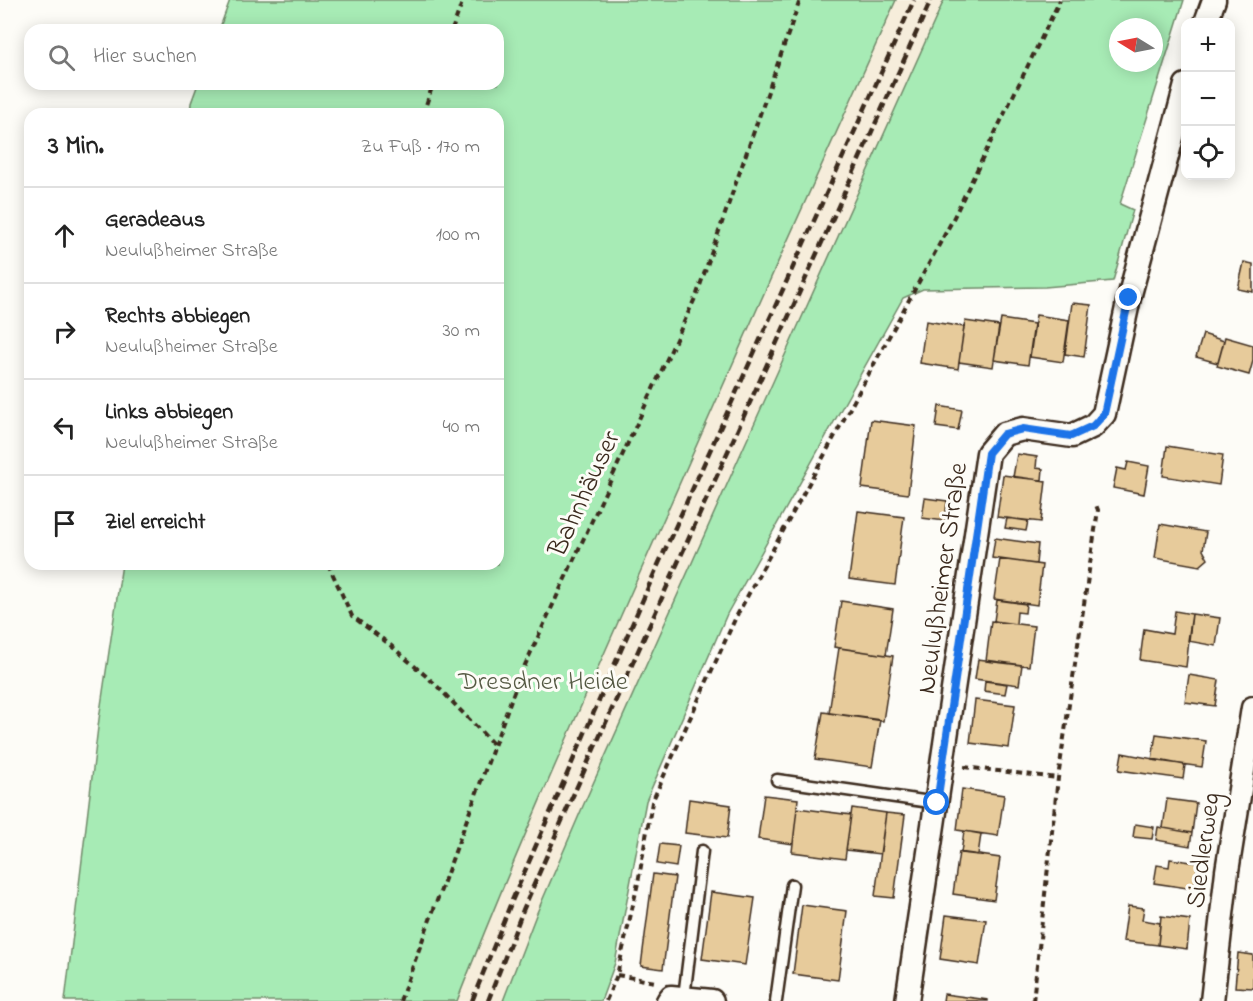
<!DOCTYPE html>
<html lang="de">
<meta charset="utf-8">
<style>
:root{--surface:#fff;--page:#f6f6f6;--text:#222;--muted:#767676;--line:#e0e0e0}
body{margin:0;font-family:"Indie Flower",sans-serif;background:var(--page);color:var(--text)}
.controls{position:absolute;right:18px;top:18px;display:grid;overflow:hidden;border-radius:12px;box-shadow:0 3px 15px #0003}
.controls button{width:54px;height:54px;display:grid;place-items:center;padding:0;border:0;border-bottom:2px solid var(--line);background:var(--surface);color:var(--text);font:30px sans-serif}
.compass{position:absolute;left:1109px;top:18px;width:54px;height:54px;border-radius:50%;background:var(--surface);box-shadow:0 3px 15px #0003;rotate:280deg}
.stop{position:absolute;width:18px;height:18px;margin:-14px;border:4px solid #1a73e8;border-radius:50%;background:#fff}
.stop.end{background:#1a73e8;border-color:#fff;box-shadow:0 2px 6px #0008}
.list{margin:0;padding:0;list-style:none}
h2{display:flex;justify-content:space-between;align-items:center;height:78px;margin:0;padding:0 24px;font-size:26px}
h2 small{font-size:20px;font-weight:400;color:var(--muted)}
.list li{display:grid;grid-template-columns:39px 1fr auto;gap:18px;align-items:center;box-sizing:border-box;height:96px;padding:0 24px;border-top:2px solid var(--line)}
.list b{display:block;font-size:22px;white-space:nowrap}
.list p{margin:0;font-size:20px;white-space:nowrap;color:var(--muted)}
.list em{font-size:20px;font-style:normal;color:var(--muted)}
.icon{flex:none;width:33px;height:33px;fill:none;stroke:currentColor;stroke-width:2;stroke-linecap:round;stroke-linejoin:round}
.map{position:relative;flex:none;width:1253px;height:1001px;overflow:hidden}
.search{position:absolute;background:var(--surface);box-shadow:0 3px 15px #0003;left:24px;top:24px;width:480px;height:66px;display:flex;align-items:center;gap:15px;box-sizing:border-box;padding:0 21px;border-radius:18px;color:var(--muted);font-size:22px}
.panel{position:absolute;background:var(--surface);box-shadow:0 3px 15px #0003;left:24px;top:108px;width:480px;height:462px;border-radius:18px}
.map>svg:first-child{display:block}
.built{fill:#f6eddb}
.green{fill:#a7ebb5;stroke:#718a6a;stroke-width:1.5;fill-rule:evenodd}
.building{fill:#e7cb9b;stroke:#3b2a1e;stroke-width:1.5}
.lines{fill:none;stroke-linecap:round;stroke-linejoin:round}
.service-casing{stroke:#3b2a1e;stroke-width:15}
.minor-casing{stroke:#3b2a1e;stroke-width:27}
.path{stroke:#3b2a1e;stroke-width:4;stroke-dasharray:6 4.5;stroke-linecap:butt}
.service{stroke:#fdfcf7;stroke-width:10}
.minor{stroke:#fdfcf7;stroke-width:22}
.rail{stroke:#3b2a1e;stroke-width:4.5;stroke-dasharray:9 4.5;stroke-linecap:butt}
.route{stroke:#1a73e8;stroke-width:8}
.labels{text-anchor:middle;stroke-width:6;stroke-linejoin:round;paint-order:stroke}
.street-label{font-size:27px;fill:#3b2a1e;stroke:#fdfcf7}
.park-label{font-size:27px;fill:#565a44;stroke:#fdfcf7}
</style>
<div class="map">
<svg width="1253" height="1001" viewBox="0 0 1253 1001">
<rect width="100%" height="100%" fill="#fdfcf7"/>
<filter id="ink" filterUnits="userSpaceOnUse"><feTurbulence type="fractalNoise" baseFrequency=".0167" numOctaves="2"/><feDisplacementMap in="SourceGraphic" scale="12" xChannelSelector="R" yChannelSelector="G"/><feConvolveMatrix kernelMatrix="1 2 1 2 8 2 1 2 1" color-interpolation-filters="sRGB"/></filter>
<g filter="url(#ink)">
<!-- built -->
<path class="built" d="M896 0H944L583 806 536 915 503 1001H457L498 898 545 788 766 286Z"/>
<!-- green -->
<path class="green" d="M230 0H896C809 192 723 384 638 577 576 717 513 858 457 1001H65L99 719 122 564H498V114H190L191 103 198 84H498V30H219Z
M944 0H1184L1120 204 1133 210 1113 281 1045 287 923 289 903 298 727 614 646 801 615 963 601 1001H503L536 915 583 806ZM1118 27H1154V63H1118Z"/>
<!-- building -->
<path class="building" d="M1244 262 1253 264V292L1238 289Z
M1072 303 1091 305 1084 357 1065 354Z
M1036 315 1069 320 1063 362 1030 357Z
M1001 319 1034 324 1028 365 994 360Z
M926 321 964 327 958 369 920 363Z
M965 321 999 326 993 367 959 362Z
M1203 334 1224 341 1218 363 1196 357Z
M1225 337 1253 345V361L1249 375 1217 366Z
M939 406 962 410 958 430 936 427Z
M871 420 916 426 908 494 862 488Z
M1167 446 1223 455 1219 485 1163 476Z
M1017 454 1037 457 1036 468 1043 469 1042 480 1013 477Z
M1128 462 1149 466 1144 494 1113 488 1117 468 1126 470Z
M1003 475 1046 481 1041 522 997 517Z
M925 498 947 501 945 521 922 518Z
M858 511 904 517 895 585 849 579Z
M1007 518 1028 521 1026 531 1005 528Z
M1160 524 1206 532 1203 550 1208 559 1200 566 1155 558Z
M995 538 1038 544 1036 564 992 558Z
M1000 559 1042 565 1037 605 994 599Z
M997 600 1026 604 1025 613 1017 612 1016 624 994 621Z
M841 601 893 609 886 655 834 647Z
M1175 611 1192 614 1186 667 1140 660 1144 629 1172 634Z
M1192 614 1220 618 1216 646 1188 641Z
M991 621 1034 626 1029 666 986 661Z
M839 648 893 656 883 721 829 713Z
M978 659 1022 665 1019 685 975 679Z
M1189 675 1219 680 1215 706 1185 702Z
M985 681 1007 684 1005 694 984 691Z
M975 700 1015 705 1009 748 970 743Z
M823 712 880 720 872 767 815 759Z
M1156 734 1206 741 1202 767 1152 760Z
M1122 753 1185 765 1183 779 1119 770Z
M962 789 1004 795 998 836 957 830Z
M764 795 798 799 793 844 758 839Z
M689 799 731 805 727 838 685 833Z
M1167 799 1196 803 1192 833 1163 828Z
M797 808 851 815 845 859 792 852Z
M852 808 886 813 880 854 846 850Z
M886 813 905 815 894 898 875 896Z
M1135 824 1154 827 1152 839 1133 837Z
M1158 827 1192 833 1190 846 1156 840Z
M964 831 981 834 978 855 961 853Z
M660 844 679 846 676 867 657 864Z
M959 852 1000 858 994 900 953 894Z
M1170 859 1198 863 1194 889 1154 883 1157 865 1169 867Z
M653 874 675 877 663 969 641 966Z
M711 892 755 898 745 965 702 959Z
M802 905 847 911 838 980 793 974Z
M1128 906 1144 908 1142 920 1160 923 1158 945 1123 941Z
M946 915 986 920 979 965 940 959Z
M1161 916 1190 920 1187 949 1158 945Z
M1238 953 1253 955V988L1235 987Z
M944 994 988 1000V1001H943Z"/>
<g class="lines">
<defs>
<path id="service" d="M777 780 937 803
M684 997 702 851
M776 1001 792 885"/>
<path id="minor" d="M1206 22 1214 0
M668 1001 671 997 712 1001
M907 1001 988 453 1004 434 1023 429 1072 436 1093 426 1104 414 1129 298 1186 85
M1212 1001 1227 871 1253 708"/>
</defs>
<!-- service casing -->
<use href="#service" class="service-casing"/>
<!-- minor casing -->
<use href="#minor" class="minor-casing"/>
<!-- path -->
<path class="path" d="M452 30 463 0
M423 114 433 84
M328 564 352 616 389 644 434 683 494 745
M964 767 1058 778
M617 975 655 982
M400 1001 519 678 697 294 800 0
M606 1001 617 975 638 883 652 802 736 617 951 223 1060 0
M1033 1001 1058 778 1098 510 1096 505"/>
<!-- service -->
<use href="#service" class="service"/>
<!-- minor -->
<use href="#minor" class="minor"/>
<!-- rail -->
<path class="rail" d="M472 1001 511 903 654 574 914 0
M488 1001 523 910 571 800 931 0"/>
</g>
</g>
<g class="lines" filter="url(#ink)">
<!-- route -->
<path class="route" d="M937 803 988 453 1004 434 1023 429 1071 436 1093 426 1104 414 1129 298"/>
</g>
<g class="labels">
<!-- street labels -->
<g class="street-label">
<text transform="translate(583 493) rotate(-65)" y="9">Bahnhäuser</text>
<text transform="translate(941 578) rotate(-82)" y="9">Neulußheimer Straße</text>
<text transform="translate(1202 850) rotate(-82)" y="9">Siedlerweg</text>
</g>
<!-- park labels -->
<g class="park-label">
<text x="543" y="689">Dresdner Heide</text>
</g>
</g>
</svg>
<div class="controls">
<button>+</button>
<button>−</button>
<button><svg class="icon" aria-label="locate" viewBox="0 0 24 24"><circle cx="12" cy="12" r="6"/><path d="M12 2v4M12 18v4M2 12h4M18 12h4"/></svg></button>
</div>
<svg class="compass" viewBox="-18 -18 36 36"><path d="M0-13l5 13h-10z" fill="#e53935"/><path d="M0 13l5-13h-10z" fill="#767676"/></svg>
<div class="stop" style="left:937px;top:803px"></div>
<div class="stop end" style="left:1129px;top:298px"></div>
<div class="search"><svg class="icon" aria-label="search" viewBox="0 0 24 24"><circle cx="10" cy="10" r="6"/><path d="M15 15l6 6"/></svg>Hier suchen</div>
<section class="panel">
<h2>3 Min.<small>Zu Fuß · 170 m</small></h2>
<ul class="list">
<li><svg class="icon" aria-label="ahead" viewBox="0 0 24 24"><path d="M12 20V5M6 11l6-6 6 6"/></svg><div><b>Geradeaus</b><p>Neulußheimer Straße</p></div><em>100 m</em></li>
<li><svg class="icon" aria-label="right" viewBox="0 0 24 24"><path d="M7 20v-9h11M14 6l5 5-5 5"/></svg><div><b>Rechts abbiegen</b><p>Neulußheimer Straße</p></div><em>30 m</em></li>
<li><svg class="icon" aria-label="left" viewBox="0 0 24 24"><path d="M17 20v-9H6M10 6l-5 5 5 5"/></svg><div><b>Links abbiegen</b><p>Neulußheimer Straße</p></div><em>40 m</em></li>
<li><svg class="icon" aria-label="arrive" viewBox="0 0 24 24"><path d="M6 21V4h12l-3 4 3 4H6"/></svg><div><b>Ziel erreicht</b></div></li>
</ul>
</section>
</div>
